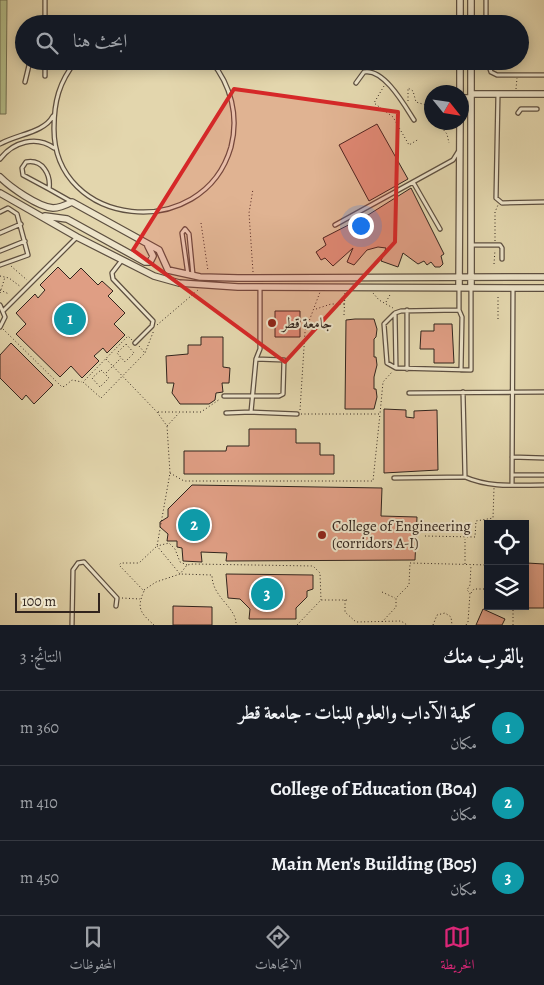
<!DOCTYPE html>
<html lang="ar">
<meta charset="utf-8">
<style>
:root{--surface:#171b24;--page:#20242c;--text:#f1f3f6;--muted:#9ea1a6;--line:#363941;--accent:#db2777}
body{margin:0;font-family:Alegreya,Amiri,serif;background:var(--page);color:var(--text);direction:rtl}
.controls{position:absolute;right:15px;bottom:15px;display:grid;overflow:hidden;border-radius:0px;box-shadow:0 2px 12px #0003}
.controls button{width:45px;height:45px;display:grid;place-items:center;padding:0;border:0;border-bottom:1px solid var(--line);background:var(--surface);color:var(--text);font:25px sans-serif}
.compass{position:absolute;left:424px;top:85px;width:45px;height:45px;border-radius:50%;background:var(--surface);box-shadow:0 2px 12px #0003;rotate:120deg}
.scale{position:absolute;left:15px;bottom:12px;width:85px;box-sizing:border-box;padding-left:5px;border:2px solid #31241d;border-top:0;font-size:14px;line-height:18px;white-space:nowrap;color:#31241d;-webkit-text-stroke:4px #ede4ca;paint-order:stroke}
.you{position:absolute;left:360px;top:225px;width:18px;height:18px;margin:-12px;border:4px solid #fff;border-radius:50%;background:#1a73e8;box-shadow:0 0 0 8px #1a73e833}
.badge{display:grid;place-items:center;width:32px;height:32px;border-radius:50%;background:var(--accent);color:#fff;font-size:16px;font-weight:700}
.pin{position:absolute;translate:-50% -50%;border:2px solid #fff;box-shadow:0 1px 5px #0006}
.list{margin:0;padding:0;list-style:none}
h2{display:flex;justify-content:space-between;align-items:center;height:65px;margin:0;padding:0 20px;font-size:21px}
h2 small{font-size:16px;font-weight:400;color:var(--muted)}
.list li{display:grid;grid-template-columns:32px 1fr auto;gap:15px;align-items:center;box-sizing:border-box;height:75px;padding:0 20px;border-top:1px solid var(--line)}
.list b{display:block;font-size:19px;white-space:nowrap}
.list p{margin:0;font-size:16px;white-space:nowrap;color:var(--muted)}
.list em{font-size:16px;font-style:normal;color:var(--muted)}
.icon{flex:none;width:28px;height:28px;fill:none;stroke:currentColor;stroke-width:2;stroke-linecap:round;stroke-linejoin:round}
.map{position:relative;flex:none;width:544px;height:625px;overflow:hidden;direction:ltr}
.search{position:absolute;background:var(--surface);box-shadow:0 2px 12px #0003;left:15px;right:15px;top:15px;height:55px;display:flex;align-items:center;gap:12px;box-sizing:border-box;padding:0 18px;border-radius:28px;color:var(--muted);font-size:19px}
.sheet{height:290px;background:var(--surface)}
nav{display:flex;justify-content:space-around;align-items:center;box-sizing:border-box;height:70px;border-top:1px solid var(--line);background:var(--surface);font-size:14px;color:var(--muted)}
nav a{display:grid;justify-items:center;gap:2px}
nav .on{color:var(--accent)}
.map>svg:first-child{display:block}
.green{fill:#b4be8a;stroke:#727154}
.building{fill:#df9e84;stroke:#31241d}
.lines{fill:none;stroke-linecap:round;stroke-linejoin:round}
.lane-casing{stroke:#5e5041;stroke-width:5.5}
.street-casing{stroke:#5e5041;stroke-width:8}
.path{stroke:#31241d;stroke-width:1;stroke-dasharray:1 2.5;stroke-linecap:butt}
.lane{stroke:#ede4ca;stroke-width:3}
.street{stroke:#ede4ca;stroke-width:5.5}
.marked{fill:#d62828;fill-opacity:0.2;stroke:#d62828;stroke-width:4;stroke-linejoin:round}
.poi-dot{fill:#8f2418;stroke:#ede4ca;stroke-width:2}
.labels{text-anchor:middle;stroke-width:4;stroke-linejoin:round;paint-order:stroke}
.poi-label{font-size:15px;fill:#31241d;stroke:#ede4ca;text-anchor:start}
</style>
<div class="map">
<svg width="544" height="625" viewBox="0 0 544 625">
<rect width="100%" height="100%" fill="#e3d6ad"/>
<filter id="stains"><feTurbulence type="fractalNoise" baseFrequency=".004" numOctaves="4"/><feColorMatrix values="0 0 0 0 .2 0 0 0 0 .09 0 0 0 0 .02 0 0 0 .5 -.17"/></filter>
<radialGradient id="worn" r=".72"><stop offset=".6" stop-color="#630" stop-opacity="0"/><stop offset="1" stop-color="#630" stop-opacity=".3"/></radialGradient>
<!-- green -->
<path class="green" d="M0 0H7L6 114H0Z"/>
<!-- building -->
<path class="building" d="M377 124 408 179 369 201 339 145Z
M411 188 444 254 441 256 443 264 440 267H435L431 262 427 265 424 261 418 264 403 253 398 267 381 261 386 248 378 247 367 250 354 265 347 262 353 248 333 266 325 258 321 260 316 252 326 245 323 238 368 215Z
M58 267 70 279 81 268 98 285 102 281 113 291 108 296 125 313 114 324 125 335 107 353 103 348 94 356 99 361 82 378 71 366 60 377 16 334 26 324 16 313 35 294 38 298 45 290 40 285Z
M275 311H300V337H275Z
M355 319H374L377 329 376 337 374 339V357H376L377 365 374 377V389H376L377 397 374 409H345L346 320Z
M434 324H452L454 363H434V349H420L421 331H434Z
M201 337H223V367L230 368 229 383H222L223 392 216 393 215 400 209 404H180L172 393 174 383H167L166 356 188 354V345H201Z
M11 343 53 385 34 404 26 395 22 400 0 378V355Z
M384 409 406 410V417L414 418V411L437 410 438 470 384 473Z
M249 429H296V443H320V455H334V474H184V451H226L227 446H249Z
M192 485 382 488 381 516 417 517 415 560 226 561 227 553 201 552 202 562 183 561 182 548 177 547V541H167L168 534 160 527V522L168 517V509Z
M527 563 544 564V608H528Z
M226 574 313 575V589L307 591V597L296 608V619H249L250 609 240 599 228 598Z
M173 606 212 607V625H173Z
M483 609 505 619 502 625H476Z"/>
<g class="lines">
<defs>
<path id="lane" d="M486 0V24
M45 24V0
M45 61V76
M76 61C59 82 54 102 54 128 53 228 203 244 231 147 239 116 231 85 211 61
M487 61 491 72 497 75H544
M25 82 30 61
M356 83 364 72C384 68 405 106 414 120
M498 94 496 198 502 203 544 202
M518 113 521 109H537
M0 144C17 134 44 133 53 116
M0 159C13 142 36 135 54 148
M26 162C43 159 51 175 49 189L23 175 22 168Z
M413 182 440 229
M49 189 72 202
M0 212 8 208 17 214 28 255 0 265
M335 225 453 160 458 152
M0 233 21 224
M472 245H500L502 248V259
M0 251 25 241
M122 260 112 273 113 279 153 321 152 326 135 343
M188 275 182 233 185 229 189 234 193 275
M260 287V349L256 359 251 412 297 414
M459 288V310L401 311 395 313 396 368 471 370V288
M0 305 5 317 0 327
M4 310 77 237
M407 310V369
M459 310 462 317 461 370
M394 314 384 324 387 363 396 368
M409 393 544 392
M224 396H279L283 394 284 360 256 359
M226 413 251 412
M512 457 544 458
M512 475H544
M465 477C490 488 518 485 544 485
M394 478 465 477 463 392
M512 485 513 288
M72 625 73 570 78 563 84 562 117 598 116 606"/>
<path id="street" d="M460 24V0
M471 24V0
M460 92V61
M471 94H544
M462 98H471
M0 177C10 187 38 207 53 208 60 208 66 205 72 202L159 250 168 270 200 277 238 278 544 277
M0 193 77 237 154 276 179 283 238 287 544 288
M45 216 67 219 145 262H150L153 256 148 246
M459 287 460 122
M471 288V61"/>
</defs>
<!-- lane casing -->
<use href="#lane" class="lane-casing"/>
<!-- street casing -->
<use href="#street" class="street-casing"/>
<!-- path -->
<path class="path" d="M384 86 374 103 393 117 409 145 419 139
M516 89 517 78
M408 101V88L413 91 416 102 432 107
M437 122 447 134 449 143
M201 223 208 271
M495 241V212L498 205
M494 264 495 250
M11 266 27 280
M253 272 249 213 253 189
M0 276 9 278 21 287
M0 290 9 294
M0 293 5 277
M373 293 379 300 393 308
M386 302 391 293
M316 309 331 304H345
M344 315 345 293
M498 319V295
M157 325 198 290
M3 329 62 387 65 386 72 380 82 382
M132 340 128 336 83 382 101 398 145 353 154 330
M126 344 134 353 125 362 117 353Z
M139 346 145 353
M106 359 157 412 167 426 170 473 157 546 139 563H121L119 565 144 591C136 609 141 613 154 625
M101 370 109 378 100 387 92 378Z
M106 373 121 358
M300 410 305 332 320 292
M158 412H201L220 399
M301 414H380L383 382 392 372
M167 426 179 413
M170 473 184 481H373L380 414
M425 536 475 537 476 521 493 518 494 488
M465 564V539
M187 565 180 562 175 549 169 543 157 546 180 574 212 575C212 598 237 607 236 625
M144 590 156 582 180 574 187 565 193 564 313 566 320 573 321 600
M382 592 395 598
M471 593 474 589H488
M122 598 140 599
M345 600V612L356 622 401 621 407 625
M382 622 396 607V598L409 585 410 563 488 565
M297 625 321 600H347
M433 625 437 615 445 613 451 617 452 625
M466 625 468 622 470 593 467 590 470 585 471 565
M513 625V606"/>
<!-- lane -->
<use href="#lane" class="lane"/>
<!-- street -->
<use href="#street" class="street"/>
</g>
<!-- marked area -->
<path class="marked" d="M234 89 398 112 395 242 285 362 133 250Z"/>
<!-- markers -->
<g class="poi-dot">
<circle cx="272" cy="323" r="5"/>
<circle cx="322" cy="535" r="5"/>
</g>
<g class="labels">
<!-- poi labels -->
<g class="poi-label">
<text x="282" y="328">جامعة قطر</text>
<text x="332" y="531">College of Engineering<tspan x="332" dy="17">(corridors A-I)</tspan></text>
</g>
</g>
<rect width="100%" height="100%" filter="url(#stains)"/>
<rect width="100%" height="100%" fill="url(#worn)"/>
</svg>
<div class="controls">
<button><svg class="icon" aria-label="locate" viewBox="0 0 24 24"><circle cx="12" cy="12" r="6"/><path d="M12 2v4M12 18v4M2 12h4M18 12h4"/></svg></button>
<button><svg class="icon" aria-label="layers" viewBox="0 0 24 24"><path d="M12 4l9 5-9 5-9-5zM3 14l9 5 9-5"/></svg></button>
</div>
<svg class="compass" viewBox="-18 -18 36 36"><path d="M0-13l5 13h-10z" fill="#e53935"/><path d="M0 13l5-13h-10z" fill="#9ea1a6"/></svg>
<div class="scale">100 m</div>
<div class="you"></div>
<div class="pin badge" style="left:70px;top:319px;background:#0f9aa8">1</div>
<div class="pin badge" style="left:194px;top:525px;background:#0f9aa8">2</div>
<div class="pin badge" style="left:267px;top:594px;background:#0f9aa8">3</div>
<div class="search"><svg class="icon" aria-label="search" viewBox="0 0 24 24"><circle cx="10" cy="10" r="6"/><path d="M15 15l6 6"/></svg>ابحث هنا</div>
</div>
<section class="sheet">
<h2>بالقرب منك<small>النتائج: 3</small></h2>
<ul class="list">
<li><span class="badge" style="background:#0f9aa8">1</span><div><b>كلية الآداب والعلوم للبنات - جامعة قطر</b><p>مكان</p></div><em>360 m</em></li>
<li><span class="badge" style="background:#0f9aa8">2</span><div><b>College of Education (B04)</b><p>مكان</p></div><em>410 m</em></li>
<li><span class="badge" style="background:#0f9aa8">3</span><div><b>Main Men's Building (B05)</b><p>مكان</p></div><em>450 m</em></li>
</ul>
</section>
<nav>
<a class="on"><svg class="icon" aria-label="map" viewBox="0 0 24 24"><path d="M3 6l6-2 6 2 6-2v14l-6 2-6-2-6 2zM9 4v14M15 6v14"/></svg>الخريطة</a>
<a><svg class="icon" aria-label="directions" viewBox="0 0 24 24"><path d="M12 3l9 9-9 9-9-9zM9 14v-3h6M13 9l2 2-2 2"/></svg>الاتجاهات</a>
<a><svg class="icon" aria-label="saved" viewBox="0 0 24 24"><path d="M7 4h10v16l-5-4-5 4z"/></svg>المحفوظات</a>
</nav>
